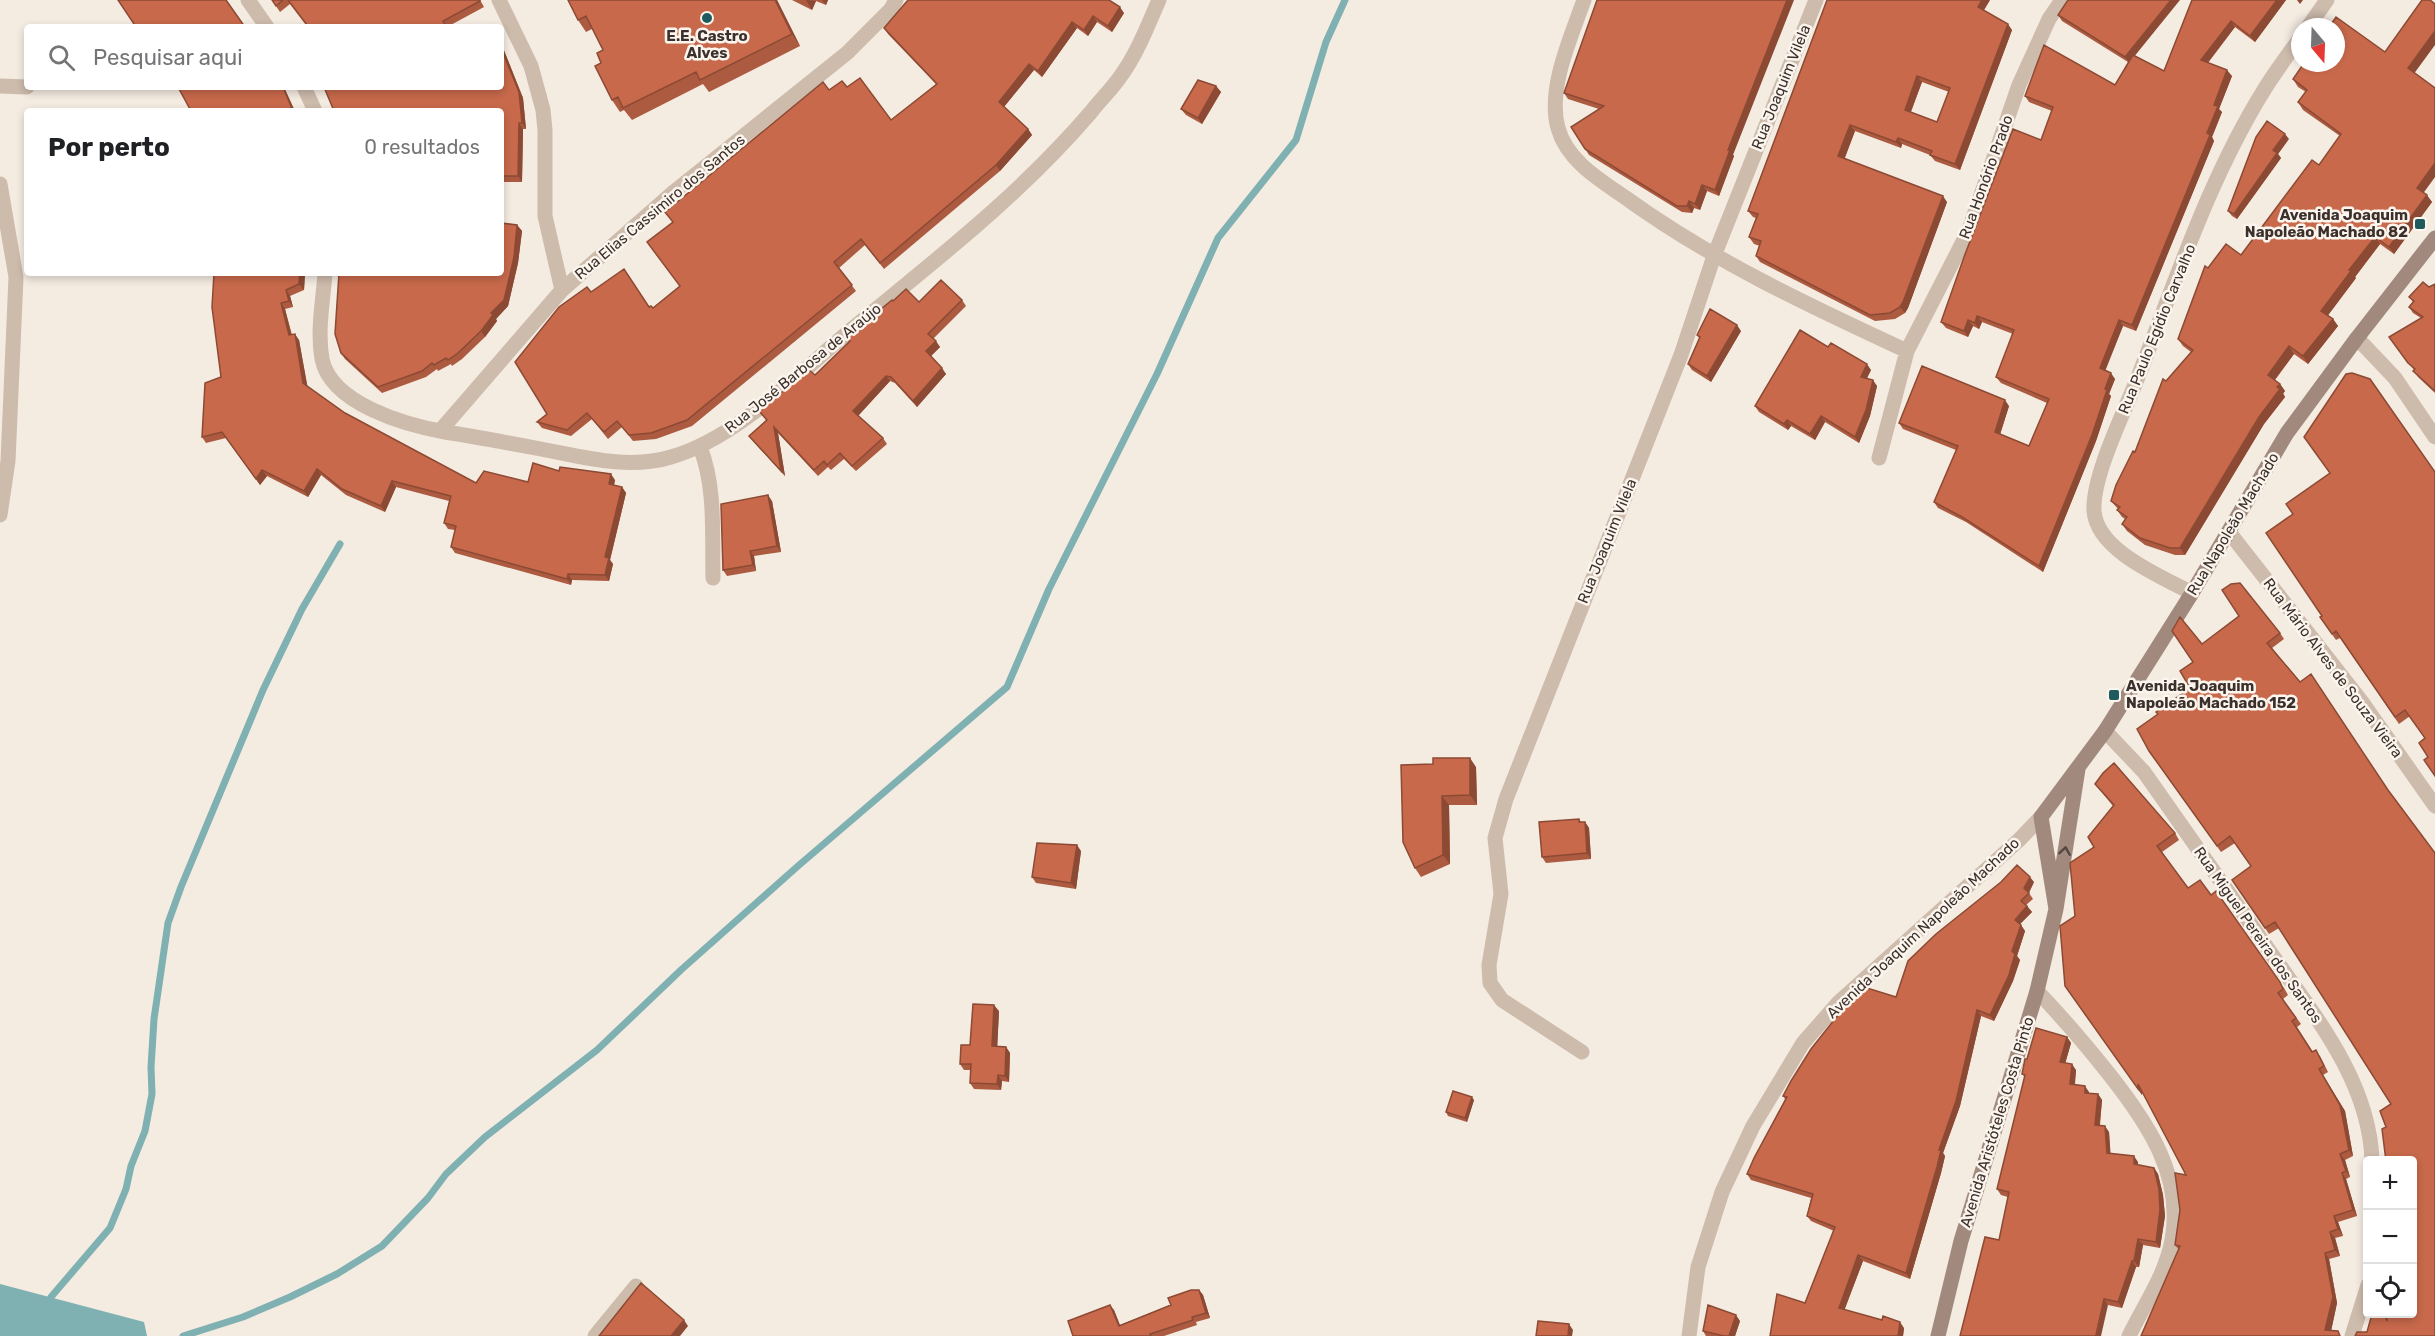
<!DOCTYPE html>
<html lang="pt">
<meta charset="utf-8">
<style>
:root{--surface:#fff;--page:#f6f6f6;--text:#202124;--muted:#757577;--line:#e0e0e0}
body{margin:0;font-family:Rubik,sans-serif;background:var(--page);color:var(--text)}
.controls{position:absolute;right:18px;bottom:18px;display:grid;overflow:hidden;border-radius:6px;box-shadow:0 3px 9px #0003}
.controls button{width:54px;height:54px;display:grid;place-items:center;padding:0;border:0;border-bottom:2px solid var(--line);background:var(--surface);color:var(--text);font:30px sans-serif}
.compass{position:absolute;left:2291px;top:18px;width:54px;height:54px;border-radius:50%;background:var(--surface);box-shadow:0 3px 9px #0003;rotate:161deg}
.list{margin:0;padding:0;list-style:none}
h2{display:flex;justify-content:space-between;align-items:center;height:78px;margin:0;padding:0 24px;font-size:26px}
h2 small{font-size:20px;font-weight:400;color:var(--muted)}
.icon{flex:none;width:33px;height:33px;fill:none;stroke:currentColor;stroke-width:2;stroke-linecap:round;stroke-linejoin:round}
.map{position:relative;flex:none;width:2435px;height:1336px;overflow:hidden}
.search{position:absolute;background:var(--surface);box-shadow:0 3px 9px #0003;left:24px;top:24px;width:480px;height:66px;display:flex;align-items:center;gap:15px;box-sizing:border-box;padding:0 21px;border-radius:6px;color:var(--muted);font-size:22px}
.panel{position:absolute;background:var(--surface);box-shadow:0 3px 9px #0003;left:24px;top:108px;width:480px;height:168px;border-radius:6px}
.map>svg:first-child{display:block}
.water{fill:#7fb0b2}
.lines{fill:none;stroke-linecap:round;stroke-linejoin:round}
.stream{stroke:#7fb0b2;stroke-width:7}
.street{stroke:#cdbbac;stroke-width:15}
.secondary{stroke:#a18a7d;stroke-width:15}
.wall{fill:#ac5a40;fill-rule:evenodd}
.shaded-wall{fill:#8c4a34}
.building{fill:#c8694b;stroke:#8c4a34;stroke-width:1.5;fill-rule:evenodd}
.oneway{stroke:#544640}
.poi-dot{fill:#1f5a5e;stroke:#fbf5ee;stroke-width:2}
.labels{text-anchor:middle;stroke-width:5;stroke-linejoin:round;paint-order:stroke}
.poi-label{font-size:15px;font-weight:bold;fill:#3b302b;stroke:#fbf5ee}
.street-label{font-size:15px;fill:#3b302b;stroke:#fbf5ee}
</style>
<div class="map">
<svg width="2435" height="1336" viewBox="0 0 2435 1336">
<rect width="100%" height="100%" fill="#f4ebe1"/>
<!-- water -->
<path class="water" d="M0 1284 144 1322 147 1336H0Z"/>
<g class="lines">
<!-- stream -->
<path class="stream" d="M51 1297 110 1228 126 1189 131 1166 145 1131 152 1094 151 1067 154 1019 168 923 181 887 263 690 302 609 340 544
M183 1336 243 1317 290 1297 337 1274 382 1246 428 1198 446 1174 485 1137 597 1050 682 969 798 866 1007 687 1049 589 1157 374 1218 238 1296 140 1326 42 1345 0"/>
<!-- street -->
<path class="street" d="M248 0 267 27
M499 0 531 66 543 110 545 130V216L562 290
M1584 0C1571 37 1547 89 1558 128 1567 161 1600 180 1626 198 1713 261 1810 306 1907 351
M2308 27 2327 0
M0 86 27 87
M304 87 315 111
M0 184 16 277 8 461 0 515
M325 273C323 302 317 330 322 359 331 404 406 425 445 432 477 437 509 443 541 449 583 457 629 470 671 457 738 438 800 372 853 328 938 258 1019 196 1091 112 1100 100 1112 89 1120 77 1137 54 1148 25 1159 0
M2357 338 2395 378 2435 437
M440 431 562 290 675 191 847 53 891 9 896 0
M700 447C716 487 712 535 713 578
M1879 458 1907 351 1969 230 2019 85 2049 19 2062 0
M2229 532 2362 702 2435 806
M2192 593C2162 577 2097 551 2094 511 2092 477 2123 415 2136 382 2175 284 2208 180 2264 90 2275 72 2288 55 2300 38
M2105 731 2144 772C2184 829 2224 886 2264 943 2309 1009 2369 1077 2372 1160
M2037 991C2063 1018 2086 1045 2109 1074 2147 1122 2184 1176 2172 1240 2166 1274 2144 1305 2129 1336
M1582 1052 1502 1000 1490 983 1489 965 1501 894 1495 838 1506 799 1681 355 1714 256 1816 0
M595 1336 636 1286
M1689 1336 1698 1267 1722 1192 1753 1126 1803 1043 1839 1002 2019 840 2041 817
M2352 1336 2368 1285"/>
<!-- secondary -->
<path class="secondary" d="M2056 909 2041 817 2105 731 2192 593 2287 433 2357 338 2435 238
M1938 1336 1961 1241 2037 991 2056 909 2078 769"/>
</g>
<!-- wall -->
<path class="wall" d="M272 0H480L484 7 447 27 307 26 290 4 280 12Z
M568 0H777L800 46 709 92 703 84 632 120 624 110 620 112 612 100 601 63 603 50 592 29 586 32 578 20Z
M792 0H828L826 5 816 1 812 10Z
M1597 0 1734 156 1719 196 1707 191 1700 210 1694 208 1692 213 1682 212 1589 155 1571 127 1599 109 1568 99 1564 93Z
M1990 0 1984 10 2012 30 1960 170 1935 161 1930 155 1902 144 1901 148 1855 131 1844 159 1947 202 1908 308 1905 313 1895 319 1875 321 1760 262 1756 256 1760 246 1754 244 1749 237 1756 218 1753 217 1748 211ZM1922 82 1949 92 1937 122 1911 112Z
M2192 0H2286L2255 42 2235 27 2208 63 2232 76 2219 109 2222 112 2212 137 2214 141 2136 331 2123 326 2105 370 2115 379 2109 394 2111 396 2096 441 2043 572 1966 522 1938 508 1934 502 1956 450 1903 429 1899 423 2009 406 2000 434 2029 446 2047 403 2001 383 1996 377 2013 334 1982 322 1979 329 1973 326 1968 337 1946 328 1941 322 2041 140 2052 111 2029 102 2025 96 2115 85 2128 62 2062 21 2058 15 2164 71Z
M1124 13 1112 32 1097 22 1088 36 1077 28 1042 77 1034 70 1004 107 1028 129 1032 135 1000 171 884 269 865 245 839 268 856 291 692 426 656 439 633 441 622 427 608 439 592 419 571 436 542 428 537 422 547 414 591 292 653 308 680 286 673 222 829 90 847 87 891 120 936 84 888 34 884 28Z
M501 43 523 98 526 129H523L522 182H501Z
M2415 73 2424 193 2432 202 2394 254 2380 244 2355 277 2356 278 2328 315 2333 319 2338 326 2308 364 2294 354 2275 380 2280 384 2285 391 2283 394 2285 397 2264 424 2185 555H2175L2145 545 2127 531 2122 524 2125 519 2122 517 2117 510 2118 509 2111 501 2135 452 2191 352 2183 346 2178 339 2208 268 2241 255 2319 165 2340 136 2303 110 2298 102 2306 92 2298 87 2293 79Z
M1216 86 1221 92 1202 124 1186 115 1181 109Z
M2289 139 2278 154 2281 158 2237 219 2232 216 2228 211Z
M517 225 522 231 518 263 508 306 496 319 497 321 485 337 462 359 452 366 451 364 438 371 437 369 426 377 382 393 345 359 341 353Z
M214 273H305L304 290 290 296 293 307 285 309 292 335 299 340 307 386 345 413 476 483 528 482 559 471 615 480 614 485 622 487 626 493 610 560 613 564 609 581 572 580 571 585 455 553 451 547 455 530 448 529 444 523 449 501 396 487 385 512 346 495 321 475 308 497 267 476 260 485 226 438 206 443 202 437 221 377Z
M2435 284V393L2418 377 2414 370 2389 337 2421 318 2413 313 2409 307 2413 302 2409 297Z
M962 300 966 306 933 339 940 347 931 356 946 374 917 407 895 383 890 381 858 416 883 438 887 444 856 471 844 459 831 470 828 467 818 476 778 433 785 476 754 442 749 436 766 420 759 411 815 375 849 342 846 338 893 301 919 302Z
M1741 331 1711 382 1692 370 1688 364 1699 338 1697 335Z
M1828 347 1871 370 1867 378 1877 386 1870 416 1859 443 1825 422 1815 440 1791 426 1788 430 1759 412 1755 406Z
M2370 379 2428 757 2425 738 2410 716 2399 724 2340 638 2336 640 2320 617 2322 616 2293 514 2330 473Z
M772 501 781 552 754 556 756 571 727 576 723 570Z
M2280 633 2284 639 2272 648 2300 682 2311 674 2435 1336 2367 1332 2412 1314 2386 1127 2391 1104 2279 928 2269 934 2232 880 2251 866 2235 843 2221 852 2149 751 2158 714 2190 688 2193 662 2202 644Z
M1401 765 1476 767 1477 805H1449L1450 864 1421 877 1415 868Z
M2095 784 2175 833 2179 840 2162 852 2188 888 2211 895 2284 988 2288 995 2283 999 2301 1024 2297 1027 2313 1052 2320 1056 2328 1072 2323 1075 2345 1111 2353 1156 2345 1160 2350 1177 2346 1179 2357 1216 2338 1222 2343 1236 2335 1238 2340 1256 2329 1259 2337 1303 2331 1331 2179 1250 2175 1245 2186 1175 2142 1092V1095L2065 986 2075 916 2094 847 2113 806Z
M1579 819 1581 822H1585L1589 828 1591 859 1546 863 1542 857Z
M1081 851 1076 889 1036 883 1032 877Z
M2034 882 2029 893 2033 899 2026 905 2032 912 2020 924 2025 931 2017 956 2020 960 2013 981 1994 1021 1981 1016 1960 1106 1943 1153 1945 1156 1941 1173 1910 1279 1863 1261 1844 1310 1904 1328 1903 1336H1770L1805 1303 1834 1231 1811 1221 1807 1216 1811 1198 1751 1180 1747 1174 1785 1099 1783 1096 1896 997Z
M999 1011 997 1047H1006L1010 1053 1009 1082 1002 1081 1001 1090 974 1089 970 1083 971 1070H964L960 1064 970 1045Z
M2067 1037 2071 1043 2065 1063 2076 1070 2075 1085 2089 1092V1093L2098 1094 2102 1100 2100 1125 2109 1132 2110 1153 2138 1162V1165L2154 1168 2158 1174 2163 1195 2165 1216 2160 1248 2143 1245 2139 1267H2136L2122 1308 2108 1305 2008 1197 2001 1195 1997 1189 2025 1077 2022 1074 2027 1059Z
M1474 1100 1467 1122 1448 1116 1446 1112Z
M1199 1290 1203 1295 1210 1318 1196 1322 1197 1325 1164 1336H1073L1114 1310 1120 1325 1171 1305Z
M1740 1321 1735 1336H1706L1703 1331Z"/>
<!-- shaded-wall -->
<path class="shaded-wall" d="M775 0H777L800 46 792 34Z
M806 0 816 1 812 10Z
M822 0H828L826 5Z
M1787 0H1794L1733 155 1734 156 1719 196 1715 190 1728 150Z
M1982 0H1990L1982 13 1978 7Z
M2171 0H2180L2129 63 2125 57Z
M2277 0H2286L2255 42 2250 36Z
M2297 0H2303L2300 4Z
M1120 7 1124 13 1112 32 1108 26Z
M1093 16 1097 22 1088 36 1084 30Z
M2231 21 2235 27 2205 66 2201 60Z
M1072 22 1077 28 1042 77 1038 71Z
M2008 24 2012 30 1960 170 1955 164Z
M2435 31V45L2413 75 2408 68Z
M501 43 523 98 526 129 522 123 501 48Z
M1029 64 1034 70 1003 108 999 102Z
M2227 70 2232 76 2219 109 2222 112 2212 137 2214 141 2136 331 2132 325 2207 133 2214 105Z
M1917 76 1922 82 1909 116 1905 110Z
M1216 86 1221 92 1202 124 1198 118Z
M283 87H284L295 111H293Z
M519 123 523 129 522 182 518 176Z
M1850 125 1855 131 1843 163 1838 156Z
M1028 129 1032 135 1000 171 996 165Z
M2285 134 2289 139 2278 154 2281 158 2237 219 2234 214 2273 150Z
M1898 138 1902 144 1901 148 1896 142Z
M2435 163V177L2422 195 2417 188Z
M1702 185 1707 191 1700 210 1695 204Z
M2427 195 2432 202 2394 254 2389 247Z
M1943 196 1947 202 1908 308 1905 313 1900 307Z
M1689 201 1694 208 1692 213 1687 206Z
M517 225 522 231 518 263 508 306 496 319 497 321 485 337 481 331 491 313Z
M2375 237 2380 244 2355 277 2356 278 2326 318 2321 311 2349 270Z
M300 273H305L304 290 299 284Z
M286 290 290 296 293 307 289 301Z
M281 303 285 309 293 341 289 335Z
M1977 316 1982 322 1979 329 1975 323Z
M2333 319 2338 326 2308 364 2303 356Z
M1968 320 1973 326 1968 337 1964 331Z
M2119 320 2123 326 2104 374 2100 368Z
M1737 325 1741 331 1711 382 1707 376Z
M295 334 299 340 308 389 303 383Z
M936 341 940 347 930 357 926 351Z
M2289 346 2294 354 2273 382 2268 375Z
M1867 364 1871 370 1865 382 1861 377Z
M942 368 946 374 917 407 913 401Z
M2111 373 2115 379 2109 394 2111 396 2096 441 2043 572 2039 566Z
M886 376 890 381 857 417 853 411Z
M1873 380 1877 386 1870 416 1859 443 1855 437Z
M2280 384 2285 391 2283 393 2285 397 2264 424 2185 555 2180 548Z
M2005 400 2009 406 1999 438 1995 432Z
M1821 416 1825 422 1815 440 1810 434Z
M1787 420 1791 426 1788 430 1784 424Z
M774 427 778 433 785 476 781 471Z
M317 469 321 475 308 497 304 491Z
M262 470 267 476 260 485 256 479Z
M611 474 615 480 613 490 609 484Z
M392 481 396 487 385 512 381 506Z
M622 487 626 493 610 560 613 564 609 581 605 575V557Z
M768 495 772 501 781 552 777 546Z
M750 551 754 556 756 571 753 565Z
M568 574 572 580 571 585 567 579Z
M1470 758 1476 767 1477 805 1470 795Z
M1442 796 1449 805 1450 864 1443 855Z
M1585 822 1589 828 1591 859 1587 853Z
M1077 845 1081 851 1076 889 1071 883Z
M2030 877 2034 882 2028 894 2024 888Z
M2027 906 2032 912 2019 925 2015 920Z
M2021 925 2025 931 2017 956 2020 960 2013 981 1994 1021 1990 1015Z
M994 1005 999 1011 997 1053 992 1046Z
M1977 1010 1981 1016 1960 1106 1943 1153 1945 1156 1941 1173 1910 1279 1906 1273Z
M2067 1037 2071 1043 2064 1068 2060 1062Z
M1006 1047 1010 1053 1009 1082 1005 1076Z
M2072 1064 2076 1070 2074 1090 2070 1084Z
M2319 1069 2345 1111 2353 1156 2349 1150Z
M998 1075 1002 1081 1001 1090 997 1084Z
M2138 1084 2142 1090V1095L2138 1089Z
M2085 1086 2089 1092V1099L2085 1093Z
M2098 1094 2102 1100 2099 1131 2095 1125Z
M1472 1097 1474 1100 1467 1122 1465 1118Z
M2105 1126 2109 1132 2111 1159 2107 1153Z
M2340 1154 2345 1160 2350 1177 2346 1171Z
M2134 1156 2138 1162V1170L2134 1164Z
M2154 1168 2158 1174 2163 1195 2165 1216 2160 1248 2156 1242Z
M2342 1173 2346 1179 2357 1216 2353 1210Z
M2334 1216 2338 1222 2343 1236 2338 1229Z
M2330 1232 2335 1238 2340 1256 2335 1250Z
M2138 1239 2143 1245 2139 1267 2134 1261Z
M2325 1253 2329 1259 2337 1303 2330 1336 2325 1330Z
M1858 1255 1863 1261 1843 1314 1839 1308Z
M2132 1261 2136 1267 2122 1308 2118 1302Z
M1199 1290 1203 1295 1210 1318 1206 1313Z
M2104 1299 2108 1305 2101 1336H2096Z
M1110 1305 1114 1310 1122 1331 1119 1326Z
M1736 1315 1740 1321 1735 1336H1729Z
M684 1320 688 1326 680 1336H671Z
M1900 1322 1904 1328 1903 1336H1898Z
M1569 1324 1573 1330 1572 1336H1568Z"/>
<!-- building -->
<path class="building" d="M118 0H226L245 27H136Z
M272 0H283L276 6Z
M288 0H480V1L443 21 446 27H305L307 25Z
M568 0H775L792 34 700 80 696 72 623 108 618 97 612 100 595 66 601 63 597 53 603 50 586 16 578 20Z
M908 0H1109L1120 7 1108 26 1093 16 1084 30 1072 22 1038 71 1029 64 999 102 1028 129 996 165 880 263 861 239 834 262 852 285 687 420 651 433 629 435 617 421 604 432 587 413 567 430 537 422 547 414 515 362 559 307 587 287 591 292 624 269 649 307 651 306 653 308 680 286 647 242 673 222 665 212 823 82 829 90 842 81 847 87 860 78 891 120 937 84 884 28Z
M1597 0H1787L1728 150H1730L1715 190 1702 185 1695 204 1689 201 1687 206H1677L1585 149 1571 127 1604 106 1564 93Z
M1827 0H1982L1978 7 2008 24 1955 164 1930 155 1932 151 1898 138 1896 142 1850 125 1838 156 1943 196 1903 302 1900 307 1890 313 1870 315 1756 256 1761 241 1749 237 1758 214 1748 211ZM1917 76 1950 88 1937 122 1905 110Z
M2068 0H2171L2125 57 2058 15Z
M2192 0H2277L2250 36 2231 21 2201 60 2227 70 2214 105 2218 106 2207 133 2210 135 2132 325 2119 320 2100 368 2111 373 2105 389 2107 390 2092 435 2039 566 1962 517 1934 502 1958 446 1899 423 1922 366 2005 400 1995 432 2029 446 2049 399 1996 377 2014 330 1977 316 1975 323 1968 320 1964 331 1941 322 1964 257 2013 129 2041 140 2053 107 2025 96 2044 45 2115 85 2133 55 2164 71Z
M2422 0H2430L2435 4V31L2408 68 2435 88V163L2417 188 2427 195 2389 247 2375 237 2349 270 2351 271 2321 311 2333 319 2303 356 2289 346 2268 375 2280 384 2277 387 2280 389 2259 417 2180 548H2170L2140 538 2122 524 2127 517 2117 510 2120 507 2111 501 2116 485 2133 451 2135 452 2163 379 2166 381 2193 350 2178 339 2205 266 2208 268 2226 244 2241 255 2312 160 2319 165 2341 134 2298 102 2307 90 2293 79 2304 63H2336V27H2329L2336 17 2385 52Z
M501 48 519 92 522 123H519L518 176H501V111H334L324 87H501Z
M1198 80 1216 86 1198 118 1181 109Z
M178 87H283L293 111H191Z
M2267 121 2285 134 2273 150 2277 153 2234 214 2228 211 2256 137Z
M501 223 517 225 514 257 504 300 491 313 493 315 481 331 458 353 448 360 446 358 434 365 432 363 422 371 378 387 341 353 335 334 339 273H501Z
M214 273H300L299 284 286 290 289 301 281 303 289 335 295 334 303 383 345 413 476 483 484 471 528 482 533 463 559 471 560 467 611 474 609 484 622 487 605 557 609 558 605 575 568 574 567 579 451 547 456 526 444 523 451 496 392 481 381 506 342 489 317 469 304 491 262 470 256 479 222 432 202 437 205 383 221 377 212 307Z
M941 280 962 300 928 334 936 341 926 351 942 368 913 401 891 377 886 376 853 411 883 438 852 466 840 453 827 465 824 461 814 470 774 427 781 471 749 436 767 420 759 411 809 370 815 375 850 341 846 338 892 300 893 301 906 289 919 302Z
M2423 282 2429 287 2435 284V391L2413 371 2415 369 2408 363 2389 337 2423 317 2409 307 2414 301 2409 297Z
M1710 309 1737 325 1707 376 1688 364 1700 337 1697 335Z
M1800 330 1828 347 1831 343 1867 364 1861 377 1873 380 1866 410 1855 437 1821 416 1810 434 1787 420 1784 424 1755 406Z
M2352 373 2370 379 2435 472V776L2424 760 2428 757 2419 743 2425 738 2405 710 2395 717 2336 631 2332 634 2320 617 2322 616 2266 533 2293 514 2286 504 2330 473 2304 437 2346 374Z
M768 495 777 546 750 551 753 565 723 570 721 504Z
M2240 583 2280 633 2267 643 2300 682 2311 674 2388 790 2435 853V1336H2355L2357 1332H2367L2372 1314H2384L2387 1321V1314H2412V1161H2386L2382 1129 2386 1127 2380 1111 2391 1104 2275 922 2265 928 2232 880 2251 866 2230 836 2217 846 2149 751 2137 729 2158 714 2156 712 2190 688 2180 671 2193 662 2172 631 2180 617 2202 644 2239 616 2222 590 2231 584Z
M1433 758H1470V795L1442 796 1443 855 1415 868 1403 842 1401 765 1433 764Z
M2114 763 2175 833 2157 846 2188 888 2200 880 2211 895 2216 891 2280 982 2283 989 2278 993 2296 1018 2292 1021 2312 1052 2316 1050 2324 1066 2319 1069 2340 1105 2349 1150 2340 1154 2346 1171 2342 1173 2353 1210 2334 1216 2338 1229 2330 1232 2335 1250 2325 1253 2333 1297 2325 1330 2338 1331 2340 1336H2141L2180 1246 2175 1245 2180 1210 2175 1173 2186 1175 2138 1084V1089L2065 986 2060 926 2075 916 2070 863 2094 847 2088 837 2114 805 2095 784 2103 773Z
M1579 819V822H1585L1587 853 1542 857 1539 822Z
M1037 843 1077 845 1071 883 1032 877Z
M2017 865 2030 877 2024 888 2029 893 2021 901 2027 906 2015 920 2021 925 2012 951 2015 954 2009 975 1990 1015 1977 1010 1956 1101 1939 1150H1941L1937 1167 1906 1273 1858 1255 1839 1308 1882 1320 1883 1316 1900 1322 1898 1336H1770L1777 1294 1805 1303 1835 1227 1807 1216 1813 1194 1747 1174 1754 1158 1787 1097 1783 1096 1791 1081 1811 1049 1854 995 1864 987 1896 997 1908 961 1936 934 2001 882Z
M973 1004 994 1005 992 1046 1006 1047 1005 1076 998 1075 997 1084 970 1083 971 1064H960L961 1045H970Z
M2036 1028 2067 1037 2060 1062 2072 1064 2070 1084 2085 1086V1093L2098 1094 2095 1125 2105 1126 2107 1153 2134 1156V1164L2154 1168 2159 1189 2160 1210 2156 1242 2138 1239 2134 1261H2132L2118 1302 2104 1299 2096 1335 2098 1336H1960L1985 1237 1999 1240 2009 1192 1997 1189 2025 1075 2022 1074 2025 1059H2027Z
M1453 1091 1472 1097 1465 1118 1446 1112Z
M641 1283 684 1320 671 1336H599Z
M1191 1290H1199L1206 1313 1192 1317 1193 1320 1150 1334 1151 1336H1073L1068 1321 1110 1305 1119 1326 1171 1305 1168 1298Z
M1708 1305 1736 1315 1729 1336H1724L1703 1331Z
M1538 1321 1569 1324 1568 1336H1536Z"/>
<!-- one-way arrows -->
<defs><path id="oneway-chevron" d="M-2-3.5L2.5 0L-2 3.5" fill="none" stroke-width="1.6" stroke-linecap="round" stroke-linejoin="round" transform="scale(1.5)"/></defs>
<use class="oneway" href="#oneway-chevron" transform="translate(2065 851) rotate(-81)"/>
<!-- markers -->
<g class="poi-dot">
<circle cx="707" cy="18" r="6"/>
<rect x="2414" y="218" width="12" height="12" rx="3"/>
<rect x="2108" y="689" width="12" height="12" rx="3"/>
</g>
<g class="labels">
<!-- poi labels -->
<g class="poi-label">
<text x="707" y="41">E.E. Castro<tspan x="707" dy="17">Alves</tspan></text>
<text x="2408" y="220" text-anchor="end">Avenida Joaquim<tspan x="2408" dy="17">Napoleão Machado 82</tspan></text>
<text x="2126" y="691" text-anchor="start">Avenida Joaquim<tspan x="2126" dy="17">Napoleão Machado 152</tspan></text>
</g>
<!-- street labels -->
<g class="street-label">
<text transform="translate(1781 87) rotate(-68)" y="5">Rua Joaquim Vilela</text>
<text transform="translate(1986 177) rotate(-70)" y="5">Rua Honório Prado</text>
<text transform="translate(660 207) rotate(-40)" y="5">Rua Elias Cassimiro dos Santos</text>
<text transform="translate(2157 329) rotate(-68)" y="5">Rua Paulo Egídio Carvalho</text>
<text transform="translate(803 368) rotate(-39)" y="5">Rua José Barbosa de Araújo</text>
<text transform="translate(2233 524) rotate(-59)" y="5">Rua Napoleão Machado</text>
<text transform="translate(1607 541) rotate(-68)" y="5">Rua Joaquim Vilela</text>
<text transform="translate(2333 668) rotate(53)" y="5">Rua Mário Alves de Souza Vieira</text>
<text transform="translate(1923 928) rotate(-43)" y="5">Avenida Joaquim Napoleão Machado</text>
<text transform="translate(2258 935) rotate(55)" y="5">Rua Miguel Pereira dos Santos</text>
<text transform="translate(1997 1122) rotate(-73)" y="5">Avenida Aristóteles Costa Pinto</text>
</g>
</g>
</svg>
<div class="controls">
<button>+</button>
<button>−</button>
<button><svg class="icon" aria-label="locate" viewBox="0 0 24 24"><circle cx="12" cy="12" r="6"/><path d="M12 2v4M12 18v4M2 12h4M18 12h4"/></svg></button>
</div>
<svg class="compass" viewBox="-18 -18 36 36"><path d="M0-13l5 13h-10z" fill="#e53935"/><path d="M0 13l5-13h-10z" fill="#757577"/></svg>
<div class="search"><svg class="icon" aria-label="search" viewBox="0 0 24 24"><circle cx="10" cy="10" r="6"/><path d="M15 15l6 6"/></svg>Pesquisar aqui</div>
<section class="panel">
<h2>Por perto<small>0 resultados</small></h2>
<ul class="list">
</ul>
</section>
</div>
